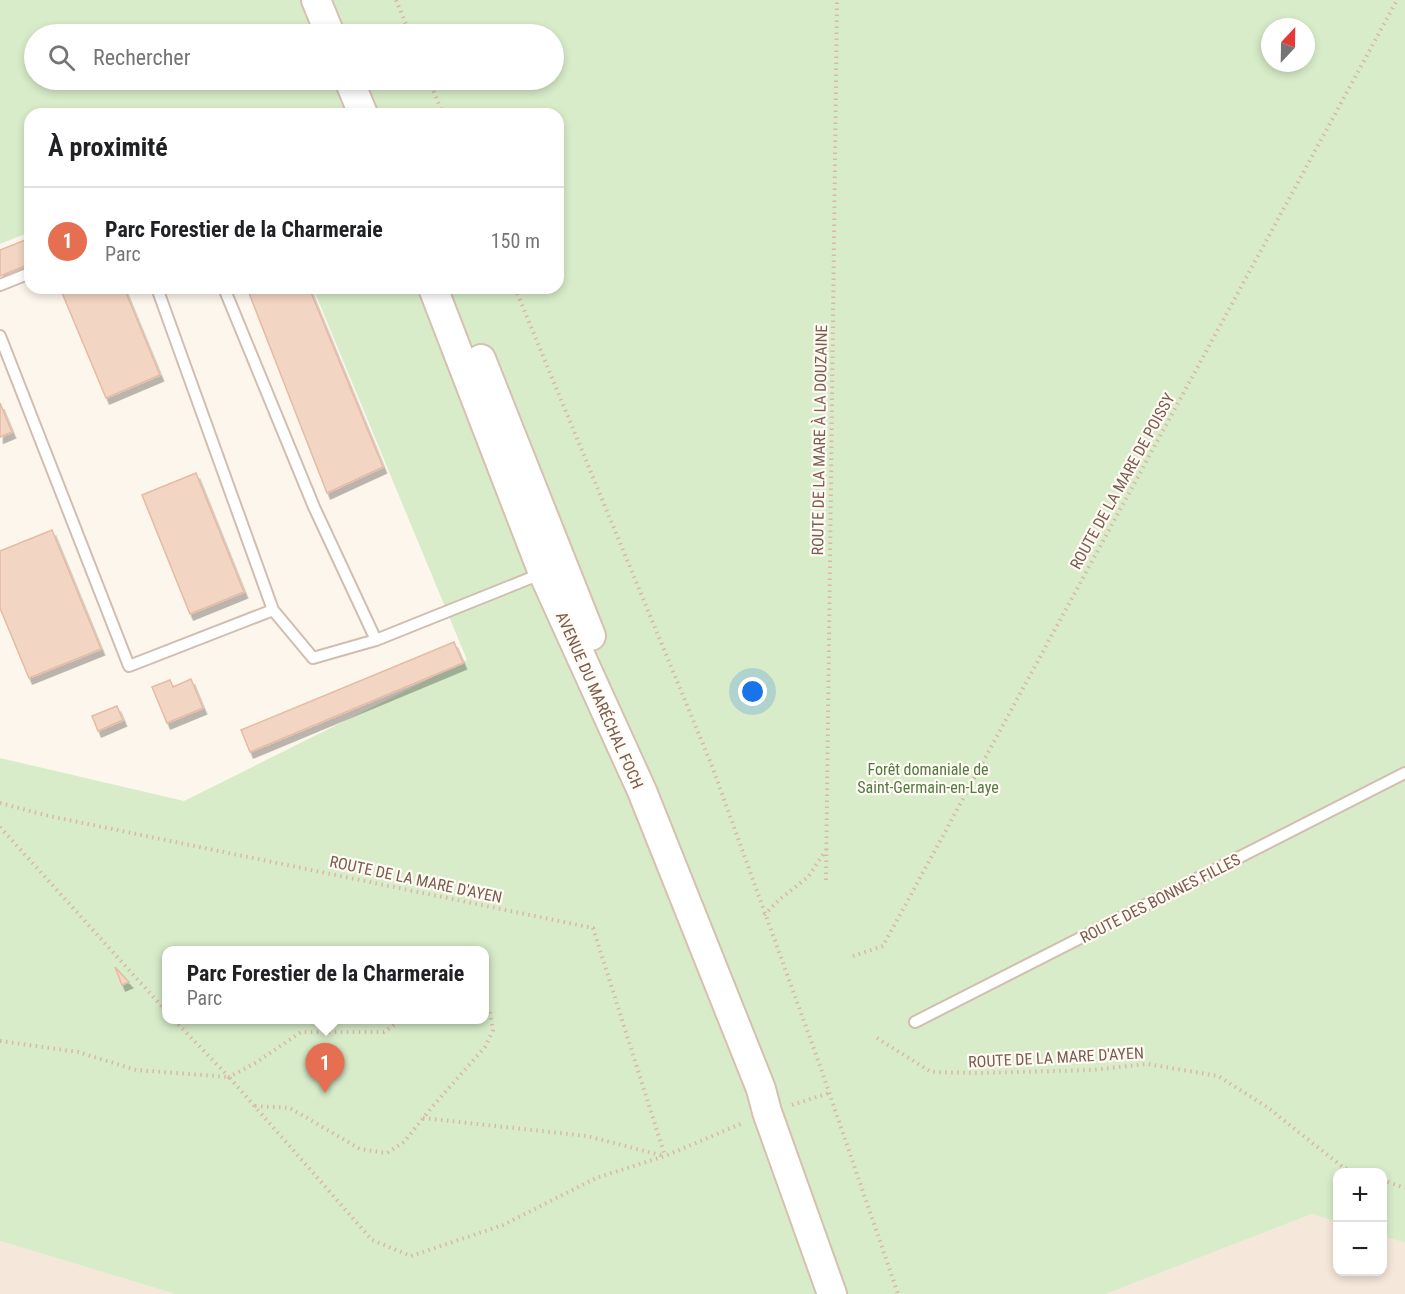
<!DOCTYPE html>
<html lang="fr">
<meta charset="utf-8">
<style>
:root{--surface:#fff;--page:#f2f2f2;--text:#202124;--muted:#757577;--line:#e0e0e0;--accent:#e76f51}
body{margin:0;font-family:"Roboto Condensed",sans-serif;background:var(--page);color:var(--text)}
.controls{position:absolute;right:18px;bottom:18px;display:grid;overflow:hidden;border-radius:12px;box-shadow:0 3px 9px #0003}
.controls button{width:54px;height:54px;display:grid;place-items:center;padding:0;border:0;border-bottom:2px solid var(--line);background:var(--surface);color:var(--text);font:30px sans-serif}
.compass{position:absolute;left:1261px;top:18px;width:54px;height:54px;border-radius:50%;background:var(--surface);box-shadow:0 3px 9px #0003;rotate:22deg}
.you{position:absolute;left:753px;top:692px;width:21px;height:21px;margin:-15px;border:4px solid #fff;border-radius:50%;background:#1a73e8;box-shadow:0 0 0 9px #1a73e833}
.badge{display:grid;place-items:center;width:39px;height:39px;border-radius:50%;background:var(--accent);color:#fff;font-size:20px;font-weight:700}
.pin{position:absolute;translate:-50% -50px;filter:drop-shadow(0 2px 3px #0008)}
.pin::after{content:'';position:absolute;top:32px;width:21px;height:18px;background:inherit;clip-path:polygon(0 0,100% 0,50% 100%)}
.popup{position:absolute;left:162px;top:946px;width:327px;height:78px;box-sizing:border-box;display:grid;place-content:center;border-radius:12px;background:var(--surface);filter:drop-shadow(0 2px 4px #0005);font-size:20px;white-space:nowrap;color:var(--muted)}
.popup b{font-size:22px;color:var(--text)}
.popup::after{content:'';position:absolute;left:50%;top:100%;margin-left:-12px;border:12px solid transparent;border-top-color:var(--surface)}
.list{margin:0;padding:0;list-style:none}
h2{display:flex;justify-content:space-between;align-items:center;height:78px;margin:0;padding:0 24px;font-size:26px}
h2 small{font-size:20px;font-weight:400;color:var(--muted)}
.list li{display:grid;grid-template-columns:39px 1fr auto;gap:18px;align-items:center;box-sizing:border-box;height:108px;padding:0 24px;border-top:2px solid var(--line)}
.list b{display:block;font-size:22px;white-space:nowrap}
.list p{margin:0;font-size:20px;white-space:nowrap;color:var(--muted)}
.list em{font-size:20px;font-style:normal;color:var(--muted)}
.icon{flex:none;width:33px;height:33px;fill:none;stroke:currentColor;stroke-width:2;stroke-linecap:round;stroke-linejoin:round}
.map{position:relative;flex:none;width:1405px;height:1294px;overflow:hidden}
.search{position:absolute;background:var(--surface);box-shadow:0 3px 9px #0003;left:24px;top:24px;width:540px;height:66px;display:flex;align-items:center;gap:15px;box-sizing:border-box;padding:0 21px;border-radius:33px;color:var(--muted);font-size:22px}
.panel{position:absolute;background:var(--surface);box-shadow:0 3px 9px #0003;left:24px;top:108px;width:540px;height:186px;border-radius:18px}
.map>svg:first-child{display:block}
.residential{fill:#f5e8da}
.green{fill:#d8ecc9;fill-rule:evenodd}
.building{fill:#f3d5c3;stroke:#e6bba3;stroke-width:1.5;filter:url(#shadow)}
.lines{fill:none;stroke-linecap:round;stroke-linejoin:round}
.lane-casing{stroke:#d1beb0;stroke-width:14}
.secondary-casing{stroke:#d6c0b0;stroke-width:32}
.path{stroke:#d9b8a5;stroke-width:4;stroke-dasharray:1.5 4.5;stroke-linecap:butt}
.lane{stroke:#fff;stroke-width:10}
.secondary{stroke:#fff;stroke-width:28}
.labels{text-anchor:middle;stroke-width:4.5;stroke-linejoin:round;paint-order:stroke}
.street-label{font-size:16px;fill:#7a5c4d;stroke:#fffaf3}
.park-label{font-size:16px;fill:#537a41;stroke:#fffaf3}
</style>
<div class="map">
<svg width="1405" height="1294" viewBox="0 0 1405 1294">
<defs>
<filter id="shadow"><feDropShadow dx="3.5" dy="6" stdDeviation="0" flood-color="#0004"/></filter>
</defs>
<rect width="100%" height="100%" fill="#fdf6ec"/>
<!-- residential -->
<path class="residential" d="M1312 1214 1337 1222 1338 1272H1382L1383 1236 1405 1243V1294H1106Z
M0 1241 175 1294H0Z"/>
<!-- green -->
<path class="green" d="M0 0H1405V1243L1383 1236 1382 1172H1338L1337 1222 1312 1214 1106 1294H175L0 1241V758L184 801 467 660 313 288H558V114H30V232L0 244ZM1270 27H1306V63H1270ZM34 34H554V80H34ZM166 950H484V1020H166Z"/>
<!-- building -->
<path class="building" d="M30 238V264L0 276V250Z
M60 288H124L160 375 106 398Z
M247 288H309L383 467 327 493Z
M0 403 12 432 0 437Z
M196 473 244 592 190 614 142 495Z
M52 530 101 649 29 678 0 608V551Z
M454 642 463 663 250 752 241 730Z
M191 679 203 708 167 723 152 687 170 680 173 687Z
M117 706 123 720 98 731 92 716Z
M115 967 129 982 122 985Z"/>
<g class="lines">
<defs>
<path id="lane" d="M0 285 30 273
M157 288 273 610 313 658 376 640 543 573
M224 288 314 507 376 640
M0 336 129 666 273 610
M915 1022 1405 773"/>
<path id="secondary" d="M316 0 330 34
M349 80 363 114
M433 288 543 573 642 791 761 1089 767 1112 832 1294
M481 359 591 636"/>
</defs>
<!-- lane casing -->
<use href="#lane" class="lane-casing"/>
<!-- secondary casing -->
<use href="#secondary" class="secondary-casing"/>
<!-- path -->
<path class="path" d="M396 0 410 34
M429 80 443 114
M515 288 712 766 819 1063 898 1294
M0 803 49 816 593 928 665 1156
M0 827 166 1011
M826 880 837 0
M764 915 780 899 808 877 826 850
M853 956 883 946 1397 0
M174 1020 229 1077 257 1062 301 1032H384L401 1020
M877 1038 931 1072 978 1073 1092 1070 1147 1064 1218 1076 1267 1107 1344 1168 1359 1172
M0 1041 78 1052 136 1070 229 1077 372 1240 411 1256 503 1225 596 1178 665 1156 743 1123
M792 1105 829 1093
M255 1106 290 1108 360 1149 387 1153 404 1142 432 1107 485 1047 493 1030 490 1012 484 1005
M423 1118 587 1136 664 1156
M1382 1180 1405 1188"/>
<!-- lane -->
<use href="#lane" class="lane"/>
<!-- secondary -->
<use href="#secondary" class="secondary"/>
</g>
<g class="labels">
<!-- street labels -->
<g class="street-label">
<text transform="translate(819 440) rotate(-89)" y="6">ROUTE DE LA MARE À LA DOUZAINE</text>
<text transform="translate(1122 481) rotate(-61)" y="6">ROUTE DE LA MARE DE POISSY</text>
<text transform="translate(600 700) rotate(66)" y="6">AVENUE DU MARÉCHAL FOCH</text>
<text transform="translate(416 879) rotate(12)" y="6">ROUTE DE LA MARE D'AYEN</text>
<text transform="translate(1160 898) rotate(-27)" y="6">ROUTE DES BONNES FILLES</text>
<text transform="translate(1056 1057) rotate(-3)" y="6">ROUTE DE LA MARE D'AYEN</text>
</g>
<!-- park labels -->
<g class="park-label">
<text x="928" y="775">Forêt domaniale de<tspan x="928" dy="18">Saint-Germain-en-Laye</tspan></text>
</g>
</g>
</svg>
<div class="controls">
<button>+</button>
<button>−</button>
</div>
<svg class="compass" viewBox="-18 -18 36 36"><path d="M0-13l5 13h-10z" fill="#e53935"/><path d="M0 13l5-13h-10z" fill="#757577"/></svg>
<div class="you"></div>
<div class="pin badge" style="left:325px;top:1093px">1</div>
<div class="popup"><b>Parc Forestier de la Charmeraie</b>Parc</div>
<div class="search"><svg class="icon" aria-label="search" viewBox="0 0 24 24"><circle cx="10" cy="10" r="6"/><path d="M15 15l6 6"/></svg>Rechercher</div>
<section class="panel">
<h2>À proximité<small></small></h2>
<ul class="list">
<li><span class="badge">1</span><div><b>Parc Forestier de la Charmeraie</b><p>Parc</p></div><em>150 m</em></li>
</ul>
</section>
</div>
